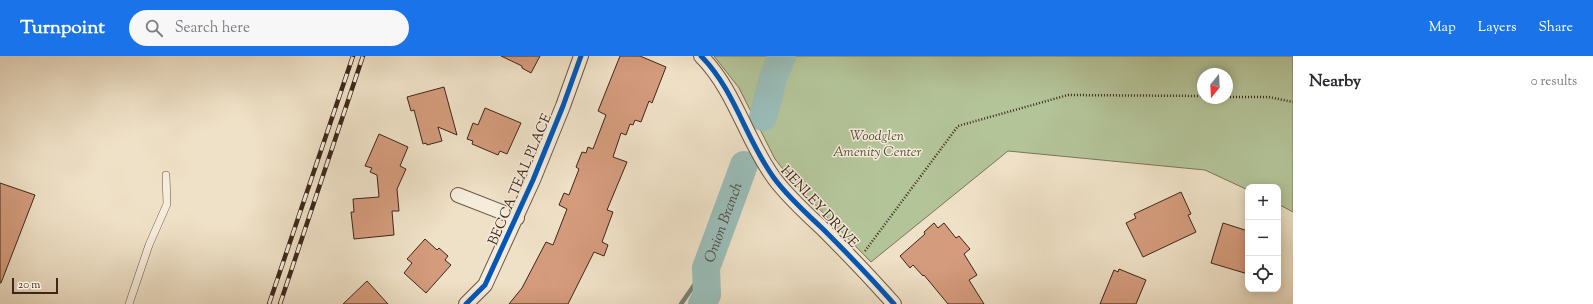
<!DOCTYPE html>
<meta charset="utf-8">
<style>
:root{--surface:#fff;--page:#f7f7f7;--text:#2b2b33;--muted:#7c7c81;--line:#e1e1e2;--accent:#1a73e8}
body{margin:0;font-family:"Sorts Mill Goudy",serif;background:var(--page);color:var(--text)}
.controls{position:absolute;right:12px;bottom:12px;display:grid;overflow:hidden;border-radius:8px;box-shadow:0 2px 10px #0003}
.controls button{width:36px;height:36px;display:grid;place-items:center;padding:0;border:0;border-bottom:1px solid var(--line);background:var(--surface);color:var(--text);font:20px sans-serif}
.compass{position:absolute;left:1197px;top:12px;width:36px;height:36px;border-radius:50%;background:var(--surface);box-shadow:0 2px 10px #0003;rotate:198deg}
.scale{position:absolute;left:12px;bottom:10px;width:46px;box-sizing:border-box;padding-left:4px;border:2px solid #3e261a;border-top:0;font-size:11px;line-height:14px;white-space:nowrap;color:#3e261a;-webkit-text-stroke:3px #f5ecdb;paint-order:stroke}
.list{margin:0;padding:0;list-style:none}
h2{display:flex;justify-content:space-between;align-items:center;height:52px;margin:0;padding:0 16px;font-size:17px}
h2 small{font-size:13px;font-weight:400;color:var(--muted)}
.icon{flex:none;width:22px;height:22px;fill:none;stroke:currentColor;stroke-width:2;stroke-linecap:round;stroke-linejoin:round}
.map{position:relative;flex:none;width:1293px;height:248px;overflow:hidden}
header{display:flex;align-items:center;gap:24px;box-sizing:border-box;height:56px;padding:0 20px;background:var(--accent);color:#fff}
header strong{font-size:19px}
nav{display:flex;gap:22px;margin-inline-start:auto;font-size:14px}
.search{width:280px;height:36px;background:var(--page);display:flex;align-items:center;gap:10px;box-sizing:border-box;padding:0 14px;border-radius:22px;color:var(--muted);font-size:15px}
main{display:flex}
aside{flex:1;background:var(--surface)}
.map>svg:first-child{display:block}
.green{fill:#b4c499;stroke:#79755a;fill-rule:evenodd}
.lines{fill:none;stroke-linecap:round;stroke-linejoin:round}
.stream{stroke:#758179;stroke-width:4.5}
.river{stroke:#9abdb9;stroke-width:28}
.building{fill:#d49b7c;stroke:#3e261a}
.lane-casing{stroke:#6a5545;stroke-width:8}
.street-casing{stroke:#6a5545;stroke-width:16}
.path{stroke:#3e261a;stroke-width:2.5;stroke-dasharray:1 2;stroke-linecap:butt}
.lane{stroke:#f5ecdb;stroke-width:7}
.street{stroke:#f5ecdb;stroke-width:14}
.rail-casing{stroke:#3e261a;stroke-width:4.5}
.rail{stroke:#f5ecdb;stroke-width:3;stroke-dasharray:9;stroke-linecap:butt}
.cycleway-casing{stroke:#f5ecdb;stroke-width:8}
.cycleway{stroke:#0057b8;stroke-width:5}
.labels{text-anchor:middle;stroke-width:3;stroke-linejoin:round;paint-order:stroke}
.park-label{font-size:14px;font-style:italic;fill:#5c4e3a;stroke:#f5ecdb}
.street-label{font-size:14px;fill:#3e261a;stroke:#f5ecdb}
.water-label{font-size:15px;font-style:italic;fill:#554c42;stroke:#f5ecdb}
</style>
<header>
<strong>Turnpoint</strong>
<div class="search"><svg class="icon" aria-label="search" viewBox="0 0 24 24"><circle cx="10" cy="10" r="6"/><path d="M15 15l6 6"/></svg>Search here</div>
<nav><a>Map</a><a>Layers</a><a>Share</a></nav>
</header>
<main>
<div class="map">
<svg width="1293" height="248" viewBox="0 0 1293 248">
<rect width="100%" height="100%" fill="#efe1c7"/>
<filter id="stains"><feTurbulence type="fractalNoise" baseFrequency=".005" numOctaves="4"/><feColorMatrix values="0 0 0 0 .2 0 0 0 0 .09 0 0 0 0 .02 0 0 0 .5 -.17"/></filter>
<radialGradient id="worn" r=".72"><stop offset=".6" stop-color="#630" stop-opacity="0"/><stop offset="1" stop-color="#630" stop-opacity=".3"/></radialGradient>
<!-- green -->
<path class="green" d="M714 0H1293V156L1278 148V131H1248V134L1205 114 1008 95 871 206 794 127 775 103 739 32ZM1203 18H1227V42H1203Z"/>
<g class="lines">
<!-- stream -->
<path class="stream" d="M681 248 706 212"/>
<!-- river -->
<g class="river">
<path d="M763 61 773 22 782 0"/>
<path id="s1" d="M702 248 707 239 706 212 744 109"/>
</g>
</g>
<!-- building -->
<path class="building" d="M501 0H540L531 17 522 12V10Z
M620 0H640L666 11 652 47 649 45 641 66 635 64 633 69 630 68 626 79 621 77 613 101 627 106 607 154 613 156 602 186 608 189 604 200 594 196 568 248H509L522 232 546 186 553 189 567 153 559 149 564 137 569 139 579 113 576 111 582 96 586 97 588 91 593 93 606 59 598 55Z
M444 31 457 79 438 71 442 85 427 89 426 87 423 88 414 54 411 55 407 41Z
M485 52 521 67 507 98 500 95 498 99 472 88 473 85 467 83 473 67 478 69Z
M379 78 408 91 400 110 406 113 397 133 399 155H392L394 179 354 183 351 156H354L353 143 379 141 377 119 370 116 372 112 365 110Z
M0 127 35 139 1 227H0Z
M1181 136 1191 158 1188 159 1196 176 1143 201 1126 167 1136 162 1134 158Z
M934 167 938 172 944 167 956 182 959 180 970 193 964 198 977 219 969 224 984 248H948L924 219 923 220 913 209 910 212 900 200 925 178 924 176Z
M1223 167 1248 175V218L1211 207Z
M425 183 437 194 439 192 448 200 445 204 451 209 426 237 404 217 412 207 407 203Z
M1119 213 1146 224 1136 248H1100L1114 214 1118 216Z
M367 225 388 248H343Z"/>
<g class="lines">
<defs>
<path id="lane" d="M129 248 149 189 167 148 166 119"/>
<path id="street" d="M701 0C735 34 746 84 774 122 787 140 807 158 823 173 847 197 871 222 894 248
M458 139 517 162
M466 248 485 229 533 124 563 50 581 0"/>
</defs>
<!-- lane casing -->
<use href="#lane" class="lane-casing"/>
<!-- street casing -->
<use href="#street" class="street-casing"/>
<!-- path -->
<path class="path" d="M1227 41H1269L1293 46
M865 195 958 70 1068 39 1203 40"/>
<!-- lane -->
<use href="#lane" class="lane"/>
<!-- street -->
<use href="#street" class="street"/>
<defs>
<path id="rail" d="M269 248 353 0
M280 248 363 0"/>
</defs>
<!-- rail casing -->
<use href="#rail" class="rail-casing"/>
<!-- rail -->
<use href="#rail" class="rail"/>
<defs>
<path id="cycleway" d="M701 0C735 34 746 84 774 122 787 140 807 158 823 173 847 197 871 222 894 248
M466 248 485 229 533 124 563 50 581 0"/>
</defs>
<!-- cycleway casing -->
<use href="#cycleway" class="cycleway-casing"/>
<!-- cycleway -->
<use href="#cycleway" class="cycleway"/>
</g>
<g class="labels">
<!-- park labels -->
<g class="park-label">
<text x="877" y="84">Woodglen<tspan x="877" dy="16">Amenity Center</tspan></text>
</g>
<!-- street labels -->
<g class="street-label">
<text transform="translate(519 123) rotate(-67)" y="5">BECCA TEAL PLACE</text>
<text transform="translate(820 150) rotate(47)" y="5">HENLEY DRIVE</text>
</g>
<!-- water labels -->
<g class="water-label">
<text dy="5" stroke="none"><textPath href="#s1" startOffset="86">Onion Branch</textPath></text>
</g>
</g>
<rect width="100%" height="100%" filter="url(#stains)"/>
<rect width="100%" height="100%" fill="url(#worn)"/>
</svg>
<div class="controls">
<button>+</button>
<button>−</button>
<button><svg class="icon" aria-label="locate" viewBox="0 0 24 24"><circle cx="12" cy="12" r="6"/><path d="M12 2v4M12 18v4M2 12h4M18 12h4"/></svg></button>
</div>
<svg class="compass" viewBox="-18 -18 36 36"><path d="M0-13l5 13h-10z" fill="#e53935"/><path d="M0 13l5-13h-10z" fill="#7c7c81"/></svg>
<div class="scale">20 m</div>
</div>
<aside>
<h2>Nearby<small>0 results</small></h2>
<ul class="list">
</ul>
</aside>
</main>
